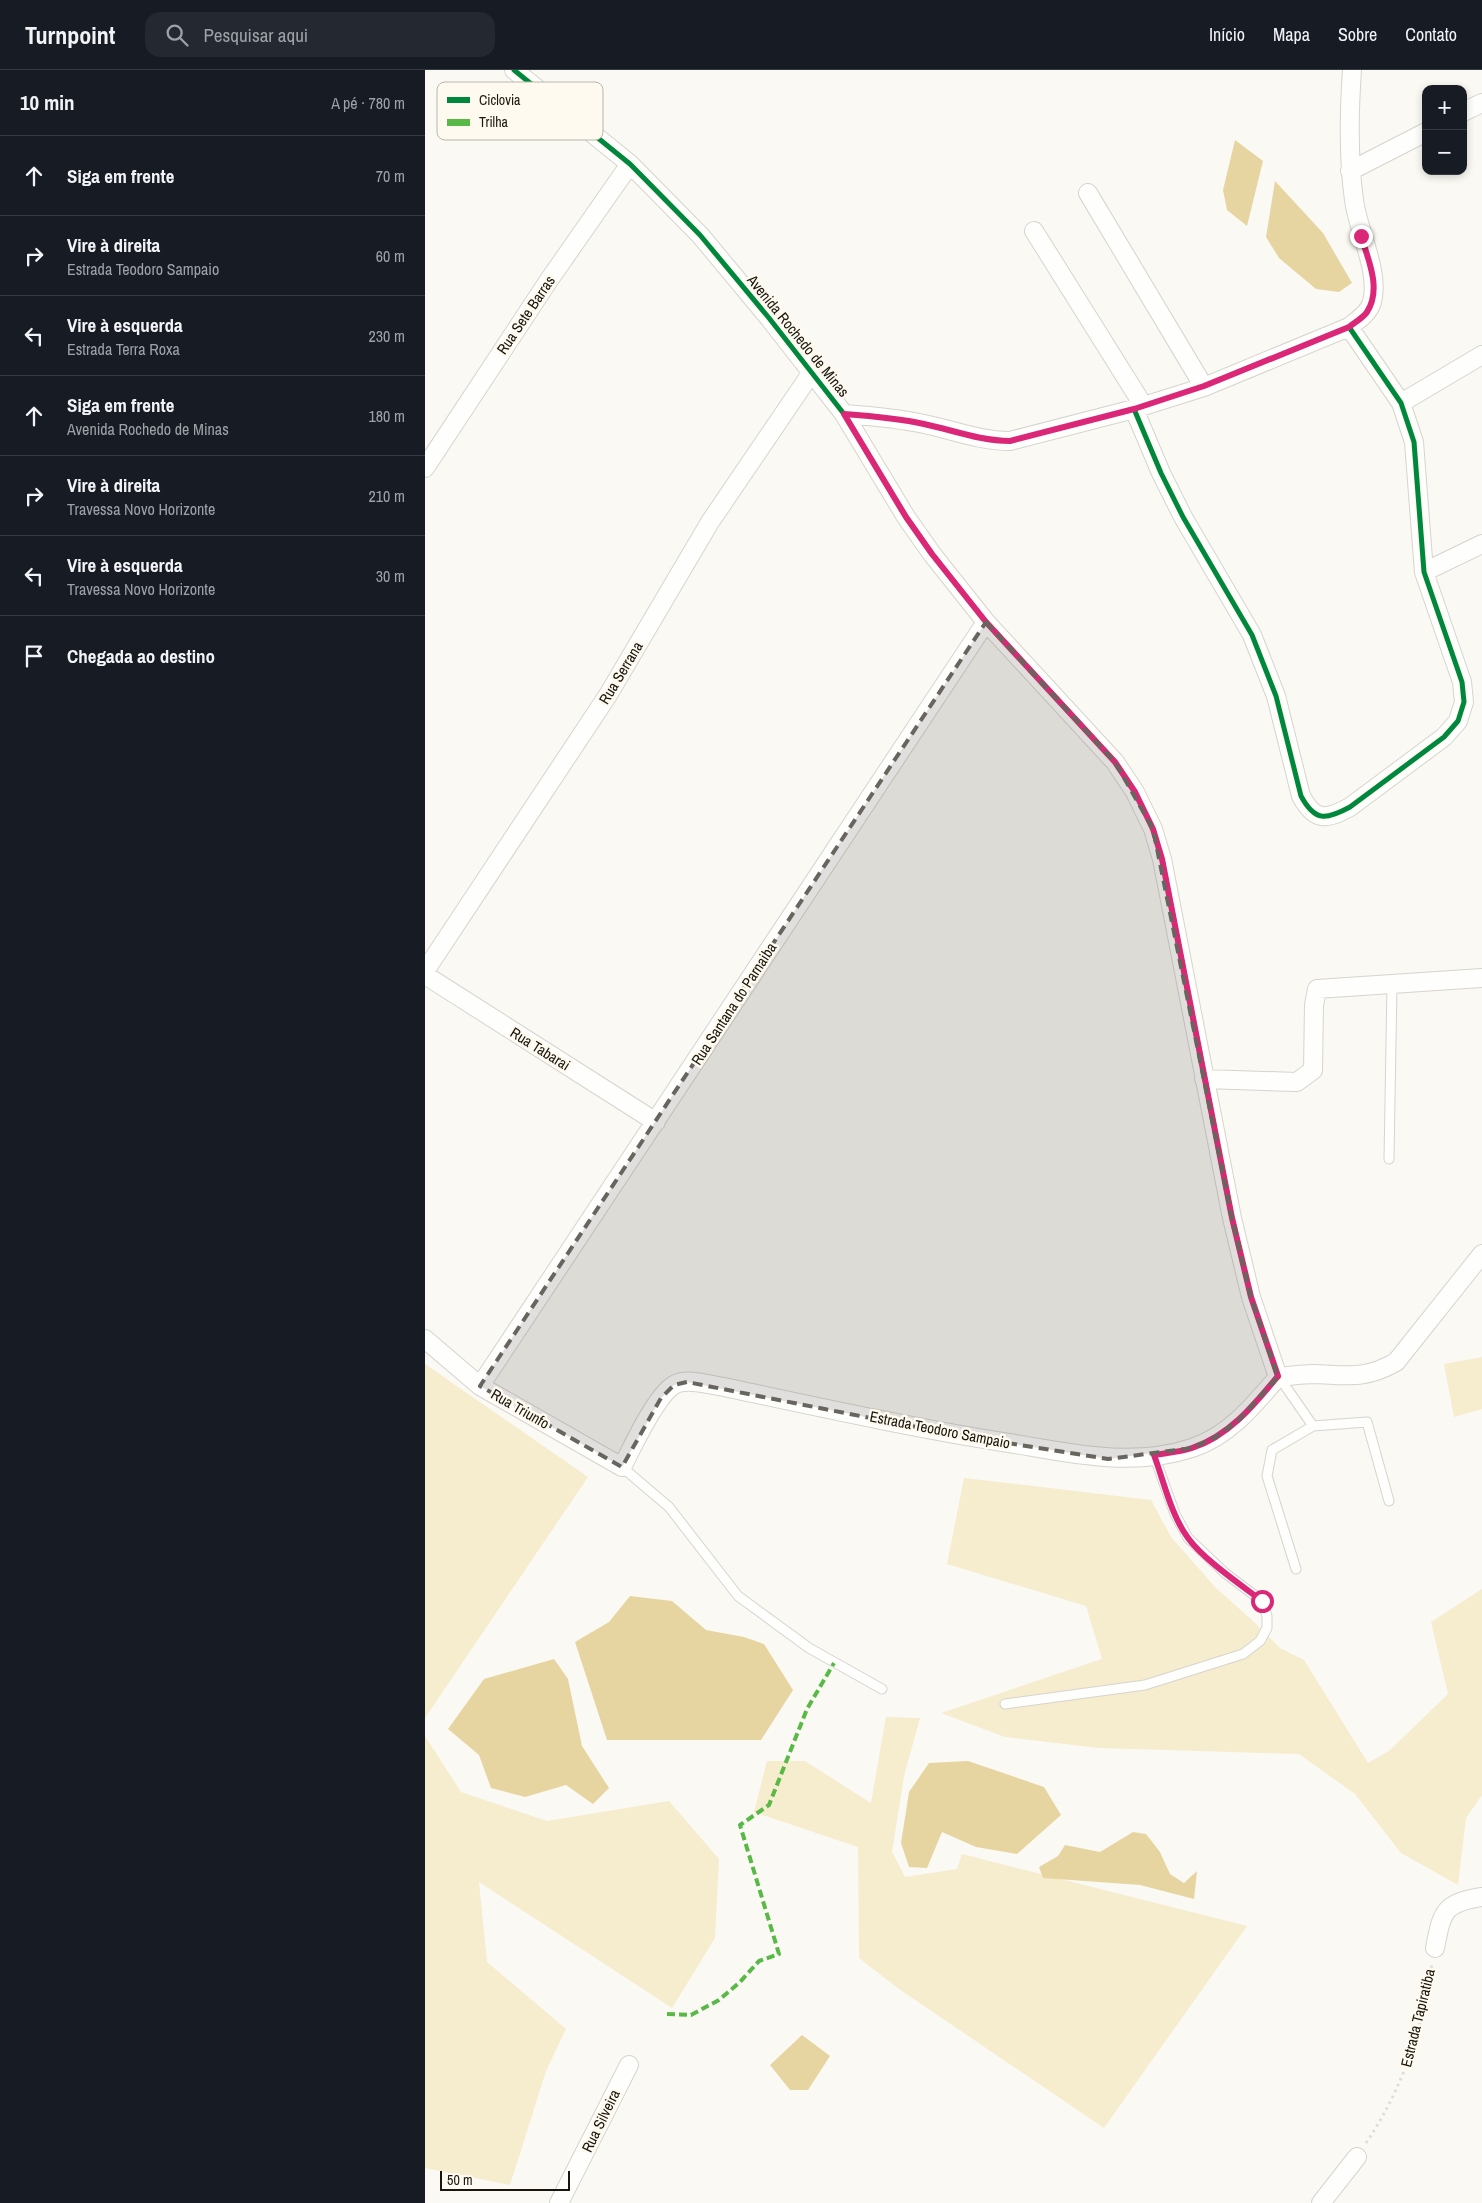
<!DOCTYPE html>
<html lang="pt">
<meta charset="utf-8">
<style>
:root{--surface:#171b24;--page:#242831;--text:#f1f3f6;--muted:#9ea1a6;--line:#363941}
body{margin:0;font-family:"Archivo Narrow",sans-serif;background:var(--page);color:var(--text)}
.controls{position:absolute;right:15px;top:15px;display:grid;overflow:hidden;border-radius:10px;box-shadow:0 2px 8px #0003}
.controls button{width:45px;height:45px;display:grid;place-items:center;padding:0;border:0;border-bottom:1px solid var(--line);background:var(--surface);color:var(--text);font:25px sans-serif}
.scale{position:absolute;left:15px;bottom:12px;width:130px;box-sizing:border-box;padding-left:5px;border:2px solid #1a160d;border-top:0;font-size:14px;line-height:18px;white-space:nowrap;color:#1a160d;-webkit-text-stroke:4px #fefaf0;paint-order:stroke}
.stop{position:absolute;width:15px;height:15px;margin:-11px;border:4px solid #db2777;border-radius:50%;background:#fff}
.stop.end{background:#db2777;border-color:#fff;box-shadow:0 1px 5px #0008}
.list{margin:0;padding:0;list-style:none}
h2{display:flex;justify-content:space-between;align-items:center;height:65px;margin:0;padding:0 20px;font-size:21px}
h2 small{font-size:16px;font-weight:400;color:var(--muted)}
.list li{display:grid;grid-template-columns:32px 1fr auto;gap:15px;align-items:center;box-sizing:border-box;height:80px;padding:0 20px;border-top:1px solid var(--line)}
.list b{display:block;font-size:19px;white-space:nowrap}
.list p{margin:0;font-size:16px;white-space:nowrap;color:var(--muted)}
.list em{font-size:16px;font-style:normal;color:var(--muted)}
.icon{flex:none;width:28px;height:28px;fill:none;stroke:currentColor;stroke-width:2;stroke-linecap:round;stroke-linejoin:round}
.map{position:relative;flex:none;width:1057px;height:2133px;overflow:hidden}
header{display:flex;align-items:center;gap:30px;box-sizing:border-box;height:70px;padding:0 25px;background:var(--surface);border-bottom:1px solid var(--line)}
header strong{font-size:24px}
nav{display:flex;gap:28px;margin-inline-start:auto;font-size:18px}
.search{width:350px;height:45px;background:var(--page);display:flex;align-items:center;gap:12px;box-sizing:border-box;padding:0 18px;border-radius:15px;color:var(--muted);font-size:19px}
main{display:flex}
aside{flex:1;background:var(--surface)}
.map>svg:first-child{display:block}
.green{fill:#f6ecce}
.water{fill:#e7d5a1}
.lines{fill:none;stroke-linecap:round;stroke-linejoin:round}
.service-casing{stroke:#d7d4cd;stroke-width:11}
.minor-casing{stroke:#d7d4cd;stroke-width:20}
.path{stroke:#dededc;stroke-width:3;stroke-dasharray:2.5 4;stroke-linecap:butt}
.service{stroke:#fefefd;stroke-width:9}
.minor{stroke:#fefefd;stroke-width:18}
.quiet{stroke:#58b947;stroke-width:4;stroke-dasharray:8 4;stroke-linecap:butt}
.cycleway-casing{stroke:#fefaf0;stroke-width:8}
.cycleway{stroke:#00873e;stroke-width:5}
.route{stroke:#db2777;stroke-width:6}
.marked{fill:#68655e;fill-opacity:0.2;stroke:#68655e;stroke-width:4;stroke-dasharray:10 6;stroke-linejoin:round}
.labels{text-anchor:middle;stroke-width:5;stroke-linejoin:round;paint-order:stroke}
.street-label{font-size:15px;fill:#1a160d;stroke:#fefaf0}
.key{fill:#fefaf0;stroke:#bab6ac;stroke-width:1}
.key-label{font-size:14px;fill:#1a160d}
</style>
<header>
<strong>Turnpoint</strong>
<div class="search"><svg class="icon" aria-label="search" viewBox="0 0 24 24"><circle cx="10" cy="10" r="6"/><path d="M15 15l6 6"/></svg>Pesquisar aqui</div>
<nav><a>Início</a><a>Mapa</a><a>Sobre</a><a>Contato</a></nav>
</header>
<main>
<aside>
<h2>10 min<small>A pé · 780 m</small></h2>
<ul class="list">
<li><svg class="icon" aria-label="ahead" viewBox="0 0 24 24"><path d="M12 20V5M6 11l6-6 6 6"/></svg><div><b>Siga em frente</b></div><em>70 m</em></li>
<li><svg class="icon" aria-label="right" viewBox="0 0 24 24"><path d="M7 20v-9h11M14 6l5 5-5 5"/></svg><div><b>Vire à direita</b><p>Estrada Teodoro Sampaio</p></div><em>60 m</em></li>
<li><svg class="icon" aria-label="left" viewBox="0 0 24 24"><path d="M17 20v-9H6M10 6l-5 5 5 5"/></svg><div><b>Vire à esquerda</b><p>Estrada Terra Roxa</p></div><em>230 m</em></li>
<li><svg class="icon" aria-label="ahead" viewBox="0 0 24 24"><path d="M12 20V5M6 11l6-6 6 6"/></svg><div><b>Siga em frente</b><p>Avenida Rochedo de Minas</p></div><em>180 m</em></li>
<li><svg class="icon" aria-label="right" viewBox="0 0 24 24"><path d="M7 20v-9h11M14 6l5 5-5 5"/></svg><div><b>Vire à direita</b><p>Travessa Novo Horizonte</p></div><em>210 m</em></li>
<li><svg class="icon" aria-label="left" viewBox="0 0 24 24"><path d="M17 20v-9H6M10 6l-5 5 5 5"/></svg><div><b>Vire à esquerda</b><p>Travessa Novo Horizonte</p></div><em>30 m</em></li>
<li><svg class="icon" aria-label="arrive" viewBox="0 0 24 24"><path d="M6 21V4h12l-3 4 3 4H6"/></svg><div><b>Chegada ao destino</b></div></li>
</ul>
</aside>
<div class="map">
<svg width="1057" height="2133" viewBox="0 0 1057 2133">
<rect width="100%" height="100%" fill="#faf9f4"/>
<!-- green -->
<path class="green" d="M1057 1287V1339L1029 1347 1019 1294Z
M0 1294 163 1407 0 1648Z
M539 1408 726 1430 746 1467 791 1518 828 1551 855 1578 879 1590 943 1693 964 1681 1023 1624 1006 1552 1057 1519V1725L1041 1748 1033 1815 976 1783 930 1724 874 1684 674 1678 580 1667 516 1643 677 1589 661 1536 522 1494Z
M461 1647 495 1648 479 1706 467 1782 480 1807 532 1799 537 1784 822 1856 679 2058 474 1919 434 1888 433 1777 329 1742 342 1691H380L446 1733Z
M0 1666 36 1722 122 1751 244 1731 294 1789 290 1868 247 1938 54 1812 62 1892 141 1959 121 2001 85 2115 0 2098Z"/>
<!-- water -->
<path class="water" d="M810 70 838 91 822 156 802 140 798 120Z
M850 111 898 163 927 213 914 222 891 219 854 188 841 167Z
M205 1526 247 1531 281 1560 319 1567 339 1574 368 1620 336 1670H182L150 1572 184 1552Z
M129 1589 143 1609 157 1676 184 1718 168 1734 141 1715 100 1727 66 1718 54 1685 23 1659 59 1609Z
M543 1691 619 1717 636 1745 592 1784 551 1777 517 1762 502 1798 484 1797 476 1773 484 1722 504 1693Z
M708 1762 721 1764 735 1782 745 1804 759 1813 772 1801 769 1829 715 1815 618 1808 614 1797 633 1786 640 1775 675 1782Z
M377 1965 405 1986 383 2020H365L345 1995Z"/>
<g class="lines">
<defs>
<path id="service" d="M964 1089 967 914
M854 1307 888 1356
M197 1397 244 1437 313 1526 384 1578 457 1619
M871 1499 842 1406 847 1380 888 1356 942 1352 964 1431
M580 1634 720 1615 818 1584 835 1571 842 1558V1546L837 1531 800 1503 763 1468 750 1444 729 1385"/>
<path id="minor" d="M89 0 205 94 275 165 344 248 419 344 481 447 507 484 561 552 690 692 710 722 728 759 737 789 807 1148 826 1227 853 1307
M1038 42 1057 33
M925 101 1001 62
M663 123 779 317
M609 161 718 335
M976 333 1057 285
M709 339 736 403 758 447 827 565 851 626 876 726C890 752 901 750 925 737L1019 667 1033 651 1039 632 1037 612 999 502 989 372 976 333 924 257
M419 344C446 346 472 348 499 354 528 360 555 371 585 371L709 339 779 317 924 257C933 250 944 243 947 232 955 202 933 161 929 130 923 87 924 43 927 0
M0 398 124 210 205 94
M999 502 1057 474
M0 901 183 625 285 452 387 302
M0 905 231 1052
M779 1009 872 1012 888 1000 889 935 892 919 1057 908
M0 1269 55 1316 197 1397C207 1378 231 1325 249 1315 261 1307 285 1315 299 1317 393 1337 488 1358 584 1373 645 1383 706 1398 767 1378 804 1366 829 1335 853 1307
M853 1307C865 1306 877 1304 888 1304 923 1305 939 1310 971 1292L1057 1184
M55 1316 561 552
M1010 1878C1017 1842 1018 1833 1057 1827
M134 2133 204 1995
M896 2133 932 2087"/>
</defs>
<!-- service casing -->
<use href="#service" class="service-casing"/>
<!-- minor casing -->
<use href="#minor" class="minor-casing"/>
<!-- path -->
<path class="path" d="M941 2073C978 2018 998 1958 1007 1893"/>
<!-- service -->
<use href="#service" class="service"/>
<!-- minor -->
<use href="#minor" class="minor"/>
<!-- quiet -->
<path class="quiet" d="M242 1944 266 1945 294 1930 315 1912 334 1891 354 1884 315 1755 344 1735 382 1639 409 1593"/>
<defs>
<path id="cycleway" d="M89 0 205 94 275 165 344 248 419 344 481 447 507 484 561 552 690 692 710 722 728 759 737 789 807 1148 826 1227 853 1307
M709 339 736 403 758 447 827 565 851 626 876 726C890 752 901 750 925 737L1019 667 1033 651 1039 632 1037 612 999 502 989 372 976 333 924 257"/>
</defs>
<!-- cycleway casing -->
<use href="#cycleway" class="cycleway-casing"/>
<!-- cycleway -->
<use href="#cycleway" class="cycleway"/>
</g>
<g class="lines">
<!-- route -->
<path class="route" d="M837 1531C816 1515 778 1489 763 1468 746 1445 739 1412 729 1385 741 1383 755 1382 767 1378 804 1366 829 1335 853 1306L826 1227 807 1148 737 789 728 759 710 722 690 692 561 552 507 484 481 447 419 344C446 346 472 348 499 354 528 360 555 371 585 371L709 339 779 316 924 257C930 252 938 248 942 242 957 219 943 189 936 166"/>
</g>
<!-- marked area -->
<path class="marked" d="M561 552 690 692 728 759 807 1148 826 1227 853 1307 813 1351 791 1367 767 1378 683 1389 532 1365 262 1312 249 1315 236 1328 197 1397 55 1316Z"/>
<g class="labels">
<!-- street labels -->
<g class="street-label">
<text transform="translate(101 245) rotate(-56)" y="5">Rua Sete Barras</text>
<text transform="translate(373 266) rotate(51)" y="5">Avenida Rochedo de Minas</text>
<text transform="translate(196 603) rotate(-59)" y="5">Rua Serrana</text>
<text transform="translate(309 934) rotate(-57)" y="5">Rua Santana do Parnaiba</text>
<text transform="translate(115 979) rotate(32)" y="5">Rua Tabarai</text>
<text transform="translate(95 1339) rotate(30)" y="5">Rua Triunfo</text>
<text transform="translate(515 1360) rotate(11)" y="5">Estrada Teodoro Sampaio</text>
<text transform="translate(993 1948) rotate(-76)" y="5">Estrada Tapiratiba</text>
<text transform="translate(176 2051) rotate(-64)" y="5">Rua Silveira</text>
</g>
</g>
<!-- legend -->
<rect x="12" y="12" width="166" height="58" rx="8" class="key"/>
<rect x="22" y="27" width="23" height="6" fill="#00873e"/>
<rect x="22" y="49" width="23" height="7" fill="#58b947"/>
<g class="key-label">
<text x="54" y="35">Ciclovia</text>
<text x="54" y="57">Trilha</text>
</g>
</svg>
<div class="controls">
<button>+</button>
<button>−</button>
</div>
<div class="scale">50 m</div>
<div class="stop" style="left:837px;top:1531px"></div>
<div class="stop end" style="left:936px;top:166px"></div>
</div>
</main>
